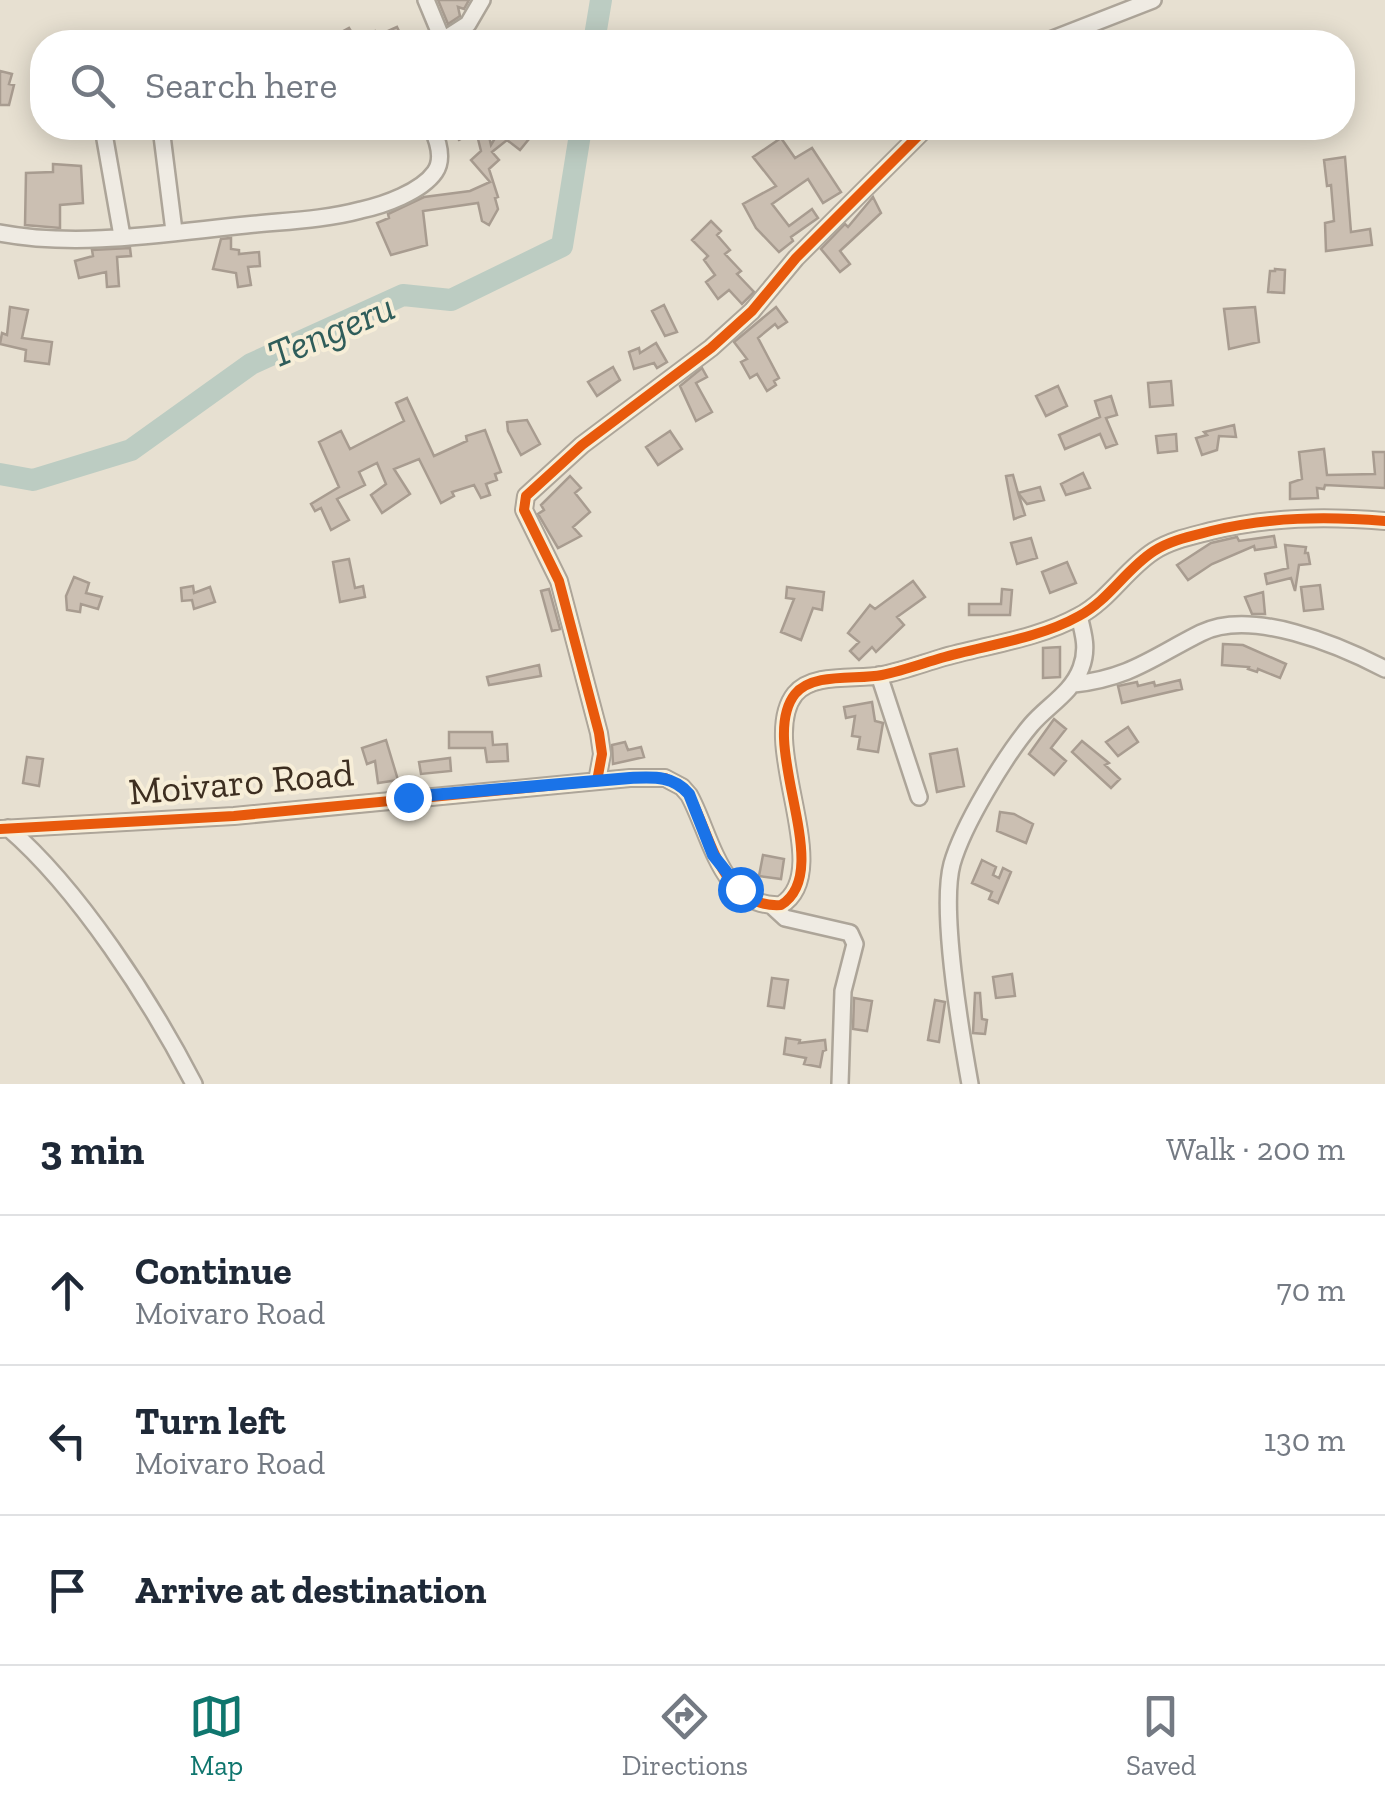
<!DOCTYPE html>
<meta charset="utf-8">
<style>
:root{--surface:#fff;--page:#f2f2f3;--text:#1f2937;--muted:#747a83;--line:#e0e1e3;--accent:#0f766e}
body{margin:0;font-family:"Zilla Slab",serif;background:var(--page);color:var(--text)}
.stop{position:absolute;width:30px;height:30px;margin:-22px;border:8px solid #1a73e8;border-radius:50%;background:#fff}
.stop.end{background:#1a73e8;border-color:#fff;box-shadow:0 2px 10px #0008}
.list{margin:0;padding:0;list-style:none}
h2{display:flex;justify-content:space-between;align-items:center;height:130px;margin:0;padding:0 40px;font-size:42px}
h2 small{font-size:32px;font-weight:400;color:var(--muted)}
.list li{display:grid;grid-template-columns:65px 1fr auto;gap:30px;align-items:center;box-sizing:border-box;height:150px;padding:0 40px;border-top:2px solid var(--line)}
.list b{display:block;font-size:38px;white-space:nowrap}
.list p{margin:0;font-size:32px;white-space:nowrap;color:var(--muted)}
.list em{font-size:32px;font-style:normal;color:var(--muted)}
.icon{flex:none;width:55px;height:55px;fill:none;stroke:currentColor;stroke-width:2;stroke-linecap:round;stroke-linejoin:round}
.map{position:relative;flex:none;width:1385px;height:1084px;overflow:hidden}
.search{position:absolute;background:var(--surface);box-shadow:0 5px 25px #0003;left:30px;right:30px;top:30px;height:110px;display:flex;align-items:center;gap:25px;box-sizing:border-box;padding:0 35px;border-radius:40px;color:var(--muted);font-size:38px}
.sheet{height:580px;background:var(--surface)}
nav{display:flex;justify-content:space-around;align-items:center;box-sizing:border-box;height:140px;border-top:2px solid var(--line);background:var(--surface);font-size:28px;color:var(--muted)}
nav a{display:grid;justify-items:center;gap:5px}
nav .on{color:var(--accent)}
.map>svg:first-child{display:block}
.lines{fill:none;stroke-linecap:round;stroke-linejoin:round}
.river{stroke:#bcccc2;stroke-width:22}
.building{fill:#cbbfb2;stroke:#a89c90;stroke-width:2.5}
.minor-casing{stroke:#ada599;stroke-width:20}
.minor{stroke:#efebe3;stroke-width:15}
.cycleway-casing{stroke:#f7eed8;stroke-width:16}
.cycleway{stroke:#e8590c;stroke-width:10}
.route{stroke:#1a73e8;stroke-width:12}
.labels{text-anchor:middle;stroke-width:8;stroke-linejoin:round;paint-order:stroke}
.street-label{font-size:38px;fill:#3d2e20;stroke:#f7eed8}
.water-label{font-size:40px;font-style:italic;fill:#2f5d5a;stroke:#f7eed8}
</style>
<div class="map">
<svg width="1385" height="1084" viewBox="0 0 1385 1084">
<rect width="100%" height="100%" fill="#e7e0d1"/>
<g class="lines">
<!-- river -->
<path class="river" d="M594 42 601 0
M0 474 33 480 131 450 251 364 403 295 451 300 562 246 581 128"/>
</g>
<!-- building -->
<path class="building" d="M438 0H469L464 9 458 7 460 16 448 24Z
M397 27 400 33H427L428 42H340L336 35 349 28 355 38 375 31 377 36Z
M0 71 12 74 9 84 14 85 9 105H0Z
M450 128H487L491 145 501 128H524L533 134 520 150 507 140 492 152 499 160 489 169 498 197 495 198 498 209 489 225 482 221 478 203 423 211 427 245 391 255 377 223 389 218 388 214 424 197 470 191 490 182 471 160 481 151 476 131 459 140Z
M781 138 795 158 812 148 841 192 823 203 808 179 772 204 789 226 812 209 818 218 791 237 793 241 779 252 756 228 743 204 776 186 753 157Z
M1345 157 1351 232 1370 229 1372 245 1326 251 1325 223 1334 221 1331 185 1327 186 1324 160Z
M53 164 81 166 83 203 60 205V228L25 225 26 173 53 172Z
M873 197 881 213 840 251 850 264 840 272 821 249 845 224 848 227Z
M711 221 721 231 717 235 730 250 725 254 741 271 737 274 754 292 742 304 729 290 718 299 706 282 715 275 704 260 708 256 692 240Z
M231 238V249L239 250V254L259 252 260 266 248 267 251 285 238 287 236 273 213 269 221 239Z
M130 248 131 256 117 257 119 286 107 287 106 272 79 278 75 261 93 256 92 250Z
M1275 269 1285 270 1284 293 1268 292 1270 271H1275Z
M664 305 677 332 665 336 652 311Z
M10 307 28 310 22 338 52 342 49 364 25 361 26 350 0 344 2 333 7 335Z
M776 307 787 322 778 328 775 324 758 338 779 378 774 381 776 385 767 391 757 374 750 378 741 362 747 359 734 342Z
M1255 307 1259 342 1229 349 1224 309Z
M656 343 667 362 657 368 654 363 634 369 629 352 639 348 640 353Z
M613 367 620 380 597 396 588 382Z
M702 368 707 377 696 383 712 412 696 421 680 386Z
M1171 381 1173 405 1150 407 1148 383Z
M1058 386 1067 406 1046 416 1036 396Z
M1111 396 1117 415 1106 418 1117 444 1106 448 1100 434 1065 449 1059 435 1100 417 1095 401Z
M407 398 434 456 467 441 466 436 485 430 501 472 495 474 497 480 486 484 490 495 481 498 474 485 452 492 454 496 441 503 419 459 394 469 410 494 382 513 371 495 386 484 377 463 359 472 365 485 337 499 349 520 331 530 321 508 315 511 311 504 339 487 319 442 341 431 350 449 404 421 396 403Z
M527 420 540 444 521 455 508 431 507 422Z
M1234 425 1236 437 1219 436 1217 450 1202 455 1196 438 1207 435 1204 432Z
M670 431 682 449 658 465 646 447Z
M1176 434 1177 451 1158 453 1156 436Z
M1324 449 1327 475 1375 474 1373 452H1385V488L1325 485 1324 489 1317 488 1318 498 1290 499V483L1302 479 1299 452Z
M1083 473 1090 488 1066 495 1061 484Z
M1013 475 1018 493 1040 487 1044 500 1027 504 1018 493 1025 515 1014 519 1006 476Z
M570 476 581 488 575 493 590 512 573 527 581 536 558 548 538 514 544 510 541 505Z
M1274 536 1276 547 1255 550 1254 546 1212 564 1188 580 1177 565 1211 543 1237 537 1239 541Z
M1031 538 1037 558 1017 564 1011 543Z
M1285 545 1306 547 1305 553H1308L1310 564 1299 565 1295 591 1291 578 1267 584 1265 574 1288 568Z
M349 559 355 588 363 586 365 597 340 602 333 562Z
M1067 562 1076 583 1050 593 1042 572Z
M74 577 89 583 86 593 102 597 98 609 81 604 80 612 67 610 66 596Z
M913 581 925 597 897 617 904 625 876 652 872 647 859 660 850 651 859 642 848 633 870 605 875 609Z
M1320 585 1323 609 1304 611 1301 587Z
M193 586 194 593 210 587 215 602 194 609 192 600 182 601 181 588Z
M787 587 824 592 822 610 813 608 801 640 781 632 794 599 786 598Z
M549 589 560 629 552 631 541 591Z
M1002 589 1012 590 1010 615H969V604H1001Z
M1263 592 1265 614H1252L1245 597Z
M1223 644 1243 645 1286 664 1280 678 1258 669 1257 672 1248 669 1249 667 1222 665Z
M1060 647V677L1043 678V648Z
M539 665 541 676 489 685 487 677Z
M1180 680 1182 689 1122 703 1118 686 1137 682 1138 686 1154 682 1155 686Z
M872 702 875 721 883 723 878 752 858 749 860 737 852 736 855 716 846 718 844 707Z
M1054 719 1066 729 1051 748 1066 761 1054 775 1029 754Z
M1128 727 1138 742 1118 756 1106 742Z
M449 732H492L493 745 507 744 508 761 487 762 485 748H449Z
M386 740 398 780 378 783 375 761 367 764 362 748Z
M1082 741 1109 763 1105 765 1120 779 1111 788 1072 752Z
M625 742 628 750 641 747 644 757 613 764 612 745Z
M957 749 964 786 937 792 930 754Z
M27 757 43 759 39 786 23 783Z
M450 758 451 771 421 774 419 762Z
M1000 812 1014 814 1033 824 1026 843 997 831Z
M763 855 784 859 781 879 759 876Z
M982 860 996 867 993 875 999 878 1003 868 1011 872 998 903 989 899 992 892 972 883Z
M1012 974 1015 996 996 998 993 977Z
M772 978 788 980 784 1008 768 1006Z
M975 993H980L982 1019 987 1020 985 1034 973 1033Z
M854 998 872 1001 867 1031 853 1029Z
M935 1000 945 1002 939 1042 928 1040Z
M786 1038 800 1040 799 1043 825 1040 826 1050 823 1051 820 1067 804 1064 806 1058 784 1054Z"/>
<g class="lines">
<defs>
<path id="minor" d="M426 0 443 41
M440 42 468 24 482 0
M1045 42 1153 0
M103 128 122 236
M161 128 174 231
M0 233C79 248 167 233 246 225 284 221 324 220 361 210 384 205 421 192 435 172 444 159 438 141 432 128
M879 675 919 797
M1074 684C1130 678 1153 657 1201 633 1251 608 1339 645 1385 669
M597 781 602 754 599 733 559 581 524 510 526 496 582 445 711 348 752 311 796 258 926 128
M8 828C79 889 151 1001 194 1084
M0 829 234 816 630 778H665L682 787 689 795C710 832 721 909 781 905 837 871 756 743 795 694 813 672 857 680 882 675 902 671 921 664 941 658 986 645 1038 639 1079 616 1109 600 1126 569 1154 551 1171 540 1192 536 1211 531 1270 517 1325 516 1385 521
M772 906 785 918 850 933 855 944 843 991 840 1084
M970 1084C961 1034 940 909 952 864 963 825 1005 756 1031 725 1047 706 1072 693 1081 668 1088 650 1084 635 1079 616"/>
</defs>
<!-- minor casing -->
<use href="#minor" class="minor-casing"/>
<!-- minor -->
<use href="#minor" class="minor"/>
<defs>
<path id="cycleway" d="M597 781 602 754 599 733 559 581 524 510 526 496 582 445 711 348 752 311 796 258 926 128
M0 829 234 816 630 778H665L682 787 689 795C710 832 721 909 781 905 837 871 756 743 795 694 813 672 857 680 882 675 902 671 921 664 941 658 986 645 1038 639 1079 616 1109 600 1126 569 1154 551 1171 540 1192 536 1211 531 1270 517 1325 516 1385 521"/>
</defs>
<!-- cycleway casing -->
<use href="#cycleway" class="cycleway-casing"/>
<!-- cycleway -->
<use href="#cycleway" class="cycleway"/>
</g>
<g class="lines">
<!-- route -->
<path class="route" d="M408 797 630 778C653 777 673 775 689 794L713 855 740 889"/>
</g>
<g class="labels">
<!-- street labels -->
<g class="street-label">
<text transform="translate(241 782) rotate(-5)" y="13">Moivaro Road</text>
</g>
<!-- water labels -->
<g class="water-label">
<text transform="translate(331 330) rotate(-23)" y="14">Tengeru</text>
</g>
</g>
</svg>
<div class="stop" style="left:740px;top:889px"></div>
<div class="stop end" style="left:408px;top:797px"></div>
<div class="search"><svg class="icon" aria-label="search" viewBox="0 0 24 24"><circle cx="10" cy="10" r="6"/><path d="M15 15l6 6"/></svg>Search here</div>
</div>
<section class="sheet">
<h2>3 min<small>Walk · 200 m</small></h2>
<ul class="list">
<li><svg class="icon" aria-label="ahead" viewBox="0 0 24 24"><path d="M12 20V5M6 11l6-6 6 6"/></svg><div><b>Continue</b><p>Moivaro Road</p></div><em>70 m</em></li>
<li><svg class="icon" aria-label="left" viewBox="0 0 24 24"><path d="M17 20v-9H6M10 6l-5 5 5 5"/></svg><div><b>Turn left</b><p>Moivaro Road</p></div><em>130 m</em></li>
<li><svg class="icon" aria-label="arrive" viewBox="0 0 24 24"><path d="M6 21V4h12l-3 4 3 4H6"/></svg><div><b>Arrive at destination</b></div></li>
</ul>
</section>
<nav>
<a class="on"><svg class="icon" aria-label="map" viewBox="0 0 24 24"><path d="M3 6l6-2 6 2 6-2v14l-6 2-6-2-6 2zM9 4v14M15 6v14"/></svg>Map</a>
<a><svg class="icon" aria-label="directions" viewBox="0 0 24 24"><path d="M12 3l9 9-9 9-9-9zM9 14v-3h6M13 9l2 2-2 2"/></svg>Directions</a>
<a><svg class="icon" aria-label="saved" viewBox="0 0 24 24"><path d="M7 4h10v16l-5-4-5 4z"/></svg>Saved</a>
</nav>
